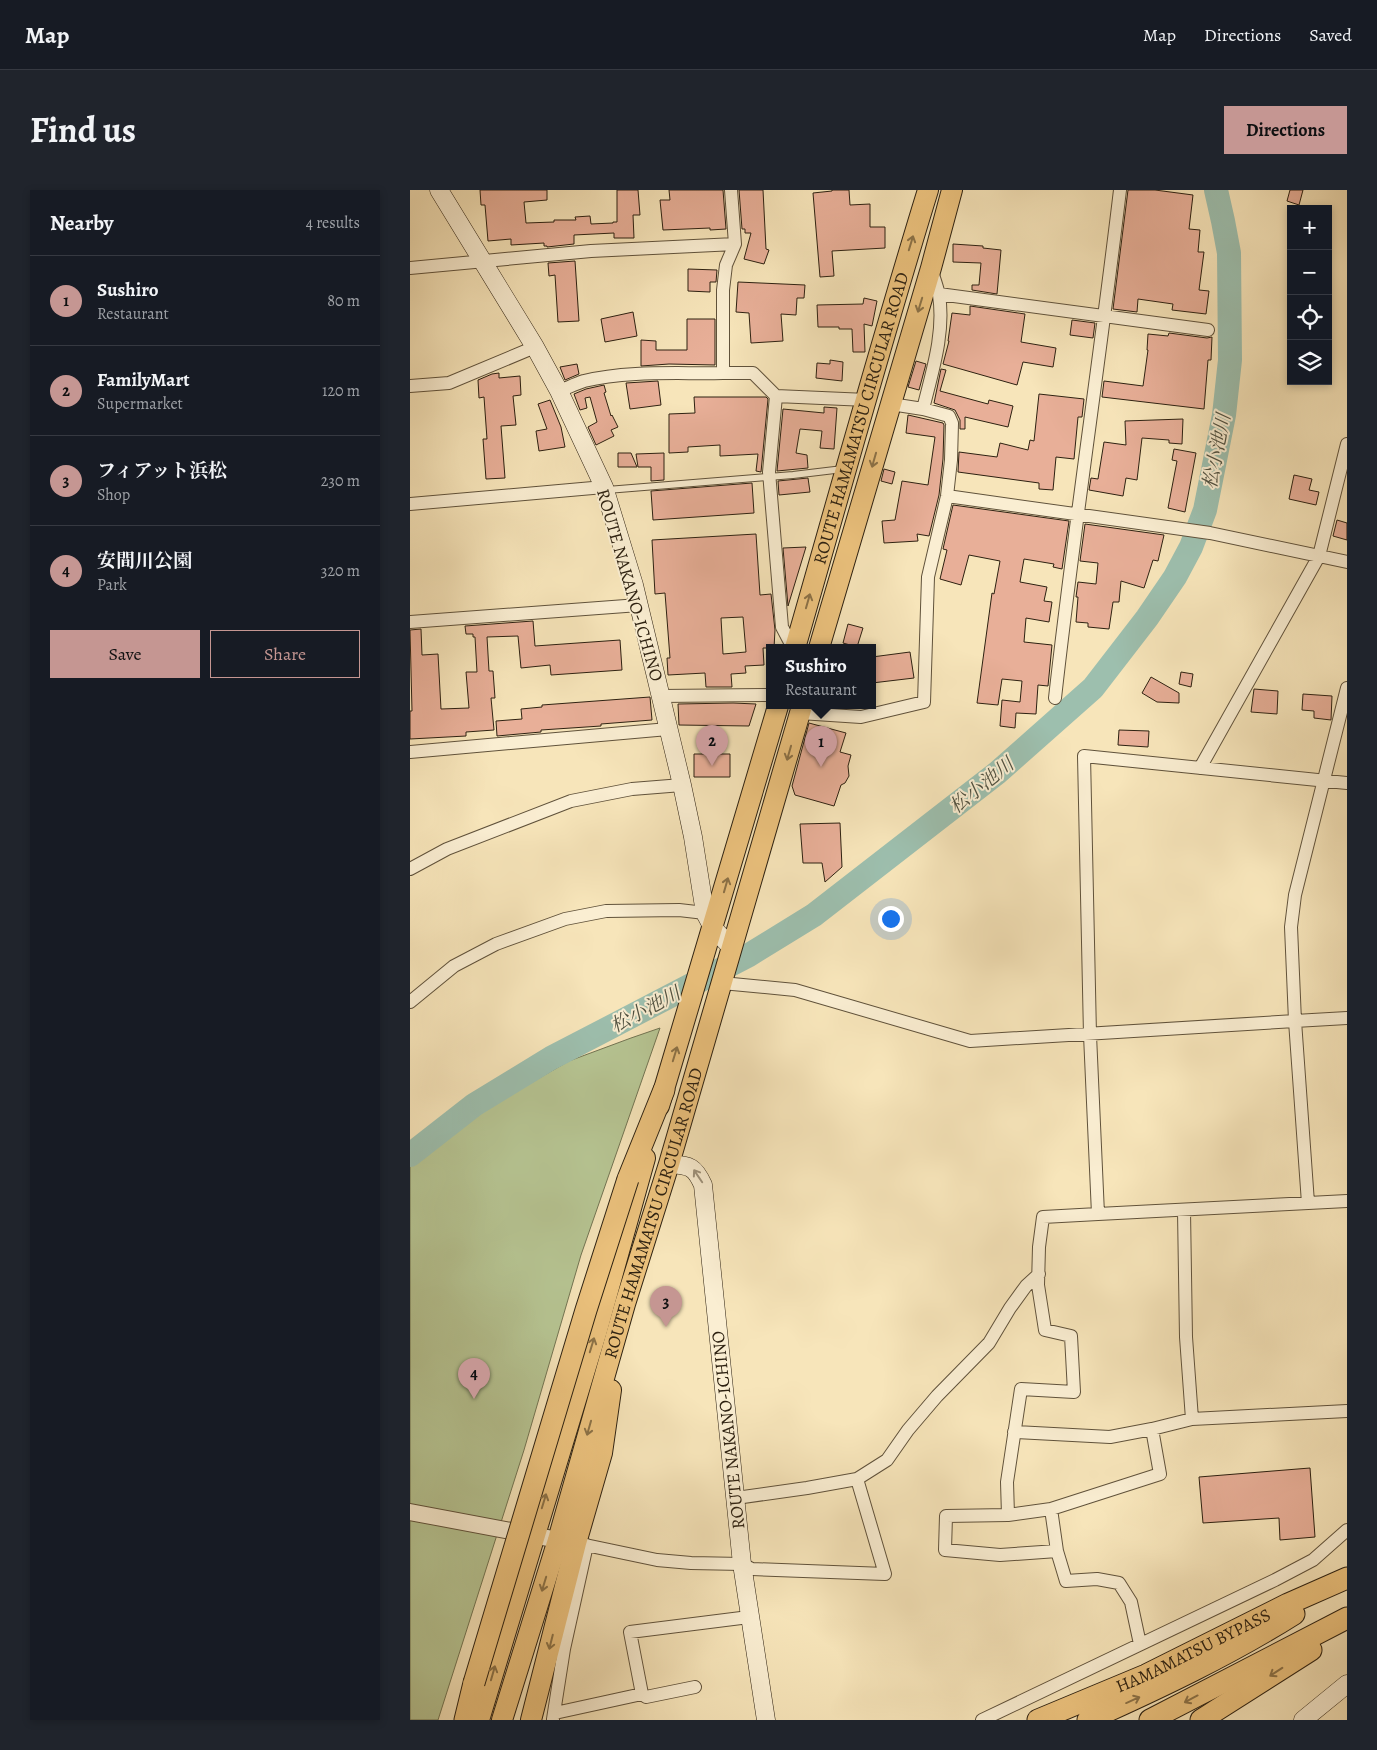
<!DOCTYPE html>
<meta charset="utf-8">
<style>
:root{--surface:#171b24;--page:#20242c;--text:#f1f3f6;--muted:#9ea1a6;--line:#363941;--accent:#c59692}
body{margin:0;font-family:Alegreya,"Noto Serif JP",serif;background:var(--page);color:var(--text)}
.controls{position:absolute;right:15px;top:15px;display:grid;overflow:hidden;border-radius:0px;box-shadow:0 2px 8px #0003}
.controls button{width:45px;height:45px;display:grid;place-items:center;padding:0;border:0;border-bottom:1px solid var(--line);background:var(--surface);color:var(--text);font:25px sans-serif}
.you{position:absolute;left:480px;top:728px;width:18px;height:18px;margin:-12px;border:4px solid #fff;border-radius:50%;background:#1a73e8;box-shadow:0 0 0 8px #1a73e833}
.badge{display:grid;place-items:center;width:32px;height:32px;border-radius:50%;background:var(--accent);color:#111;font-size:16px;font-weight:700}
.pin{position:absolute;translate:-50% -41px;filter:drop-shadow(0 1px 2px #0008)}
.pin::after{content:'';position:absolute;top:26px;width:18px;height:15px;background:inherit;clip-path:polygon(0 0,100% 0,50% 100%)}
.popup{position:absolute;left:356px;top:454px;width:110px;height:65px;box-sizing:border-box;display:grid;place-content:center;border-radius:0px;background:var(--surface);filter:drop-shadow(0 1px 4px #0005);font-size:16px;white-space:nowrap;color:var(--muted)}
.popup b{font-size:19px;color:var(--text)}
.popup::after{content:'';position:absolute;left:50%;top:100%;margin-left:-10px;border:10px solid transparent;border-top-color:var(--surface)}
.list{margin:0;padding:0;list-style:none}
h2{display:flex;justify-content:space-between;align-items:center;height:65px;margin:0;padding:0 20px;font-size:21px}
h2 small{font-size:16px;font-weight:400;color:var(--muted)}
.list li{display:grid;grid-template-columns:32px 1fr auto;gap:15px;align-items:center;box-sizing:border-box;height:90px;padding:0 20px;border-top:1px solid var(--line)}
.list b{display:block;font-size:19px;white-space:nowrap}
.list p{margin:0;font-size:16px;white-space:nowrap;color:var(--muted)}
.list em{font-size:16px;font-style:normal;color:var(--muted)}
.actions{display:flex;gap:10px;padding:15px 20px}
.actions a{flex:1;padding:11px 0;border:1px solid var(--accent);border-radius:0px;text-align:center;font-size:18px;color:var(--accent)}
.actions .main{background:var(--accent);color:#111}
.icon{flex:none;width:28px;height:28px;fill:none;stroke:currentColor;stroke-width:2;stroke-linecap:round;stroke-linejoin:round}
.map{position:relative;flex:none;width:937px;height:1530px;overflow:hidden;border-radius:0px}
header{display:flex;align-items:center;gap:30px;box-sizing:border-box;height:70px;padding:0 25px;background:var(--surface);border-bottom:1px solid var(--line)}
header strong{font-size:24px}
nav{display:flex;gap:28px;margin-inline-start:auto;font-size:18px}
.intro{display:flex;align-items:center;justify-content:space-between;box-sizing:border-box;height:120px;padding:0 30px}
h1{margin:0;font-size:35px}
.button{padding:12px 22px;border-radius:0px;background:var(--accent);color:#111;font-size:18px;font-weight:700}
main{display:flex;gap:30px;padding:0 30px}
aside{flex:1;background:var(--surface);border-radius:0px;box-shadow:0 2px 8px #0003}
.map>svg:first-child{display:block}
.green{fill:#b7c694;stroke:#727452}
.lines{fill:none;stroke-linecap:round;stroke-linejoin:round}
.river{stroke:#9dbfae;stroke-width:24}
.building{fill:#e8af98;stroke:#2d2111;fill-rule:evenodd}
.service-casing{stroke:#60523b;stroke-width:8}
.minor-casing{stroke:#60523b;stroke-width:14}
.tertiary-casing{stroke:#60523b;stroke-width:18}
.secondary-casing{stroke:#2d2111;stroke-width:19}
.primary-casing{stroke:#2d2111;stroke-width:22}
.trunk-casing{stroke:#2d2111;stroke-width:23}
.service{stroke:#faeed2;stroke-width:6}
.minor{stroke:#faeed2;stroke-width:12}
.tertiary{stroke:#faeed2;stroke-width:16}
.secondary{stroke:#faeed2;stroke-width:18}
.primary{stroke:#ecc27d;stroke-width:20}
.trunk{stroke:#ecc27d;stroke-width:21}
.trunk-bridge-casing{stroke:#2d2111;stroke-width:23;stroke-linecap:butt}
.trunk-bridge{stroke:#ecc27d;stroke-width:21}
.oneway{stroke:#8c7247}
.oneway2{stroke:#9e927b}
.labels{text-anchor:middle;stroke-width:4;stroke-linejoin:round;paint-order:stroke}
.street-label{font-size:18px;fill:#2d2111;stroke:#faeed2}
.water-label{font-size:19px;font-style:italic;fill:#4f5040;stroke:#faeed2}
</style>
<header>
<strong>Map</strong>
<nav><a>Map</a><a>Directions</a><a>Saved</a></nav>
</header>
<div class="intro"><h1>Find us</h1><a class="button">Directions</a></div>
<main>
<aside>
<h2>Nearby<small>4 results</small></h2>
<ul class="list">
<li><span class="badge">1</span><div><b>Sushiro</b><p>Restaurant</p></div><em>80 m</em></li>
<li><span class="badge">2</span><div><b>FamilyMart</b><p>Supermarket</p></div><em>120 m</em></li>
<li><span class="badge">3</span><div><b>フィアット浜松</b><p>Shop</p></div><em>230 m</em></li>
<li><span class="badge">4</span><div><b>安間川公園</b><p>Park</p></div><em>320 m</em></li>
</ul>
<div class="actions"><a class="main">Save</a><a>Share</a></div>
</aside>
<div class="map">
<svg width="937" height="1530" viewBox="0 0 937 1530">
<rect width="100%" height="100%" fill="#f7e5ba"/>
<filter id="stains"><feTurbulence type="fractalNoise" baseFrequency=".004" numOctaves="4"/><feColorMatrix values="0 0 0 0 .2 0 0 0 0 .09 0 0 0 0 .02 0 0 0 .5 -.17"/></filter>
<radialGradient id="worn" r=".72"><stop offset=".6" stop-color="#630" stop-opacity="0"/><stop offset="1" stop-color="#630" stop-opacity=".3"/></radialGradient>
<!-- green -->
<path class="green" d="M250 838 171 1065 114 1260 28 1530H0V976L42 941 96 907 159 871 221 848Z"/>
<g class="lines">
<!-- river -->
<path class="river" d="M0 965 64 915 141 868 339 765 404 725 587 583 683 498 737 428 765 387 781 357 795 320 814 225 820 170 819 63 813 31 806 0"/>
</g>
<!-- building -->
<path class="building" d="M70 0H137V10L114 12 116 33 144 32V30H166L165 27 180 26 181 34 203 33V32H207V0H228L230 25H223L224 48H204V43L164 45V54L137 57V56H134V53L101 55V49L78 51 75 15H71Z
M259 0H313L316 39 300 40V38L253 40 250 10H260Z
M329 0H353L356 59 359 60 354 74 334 69 341 43H335V39H332Z
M422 0H439L440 15 460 14V37H475V58L422 61 424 86 410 87 403 3 422 1Z
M718 0H745L783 5 779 39 790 40 788 62H794L789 100 799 101 796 124 762 120 763 114 728 109 727 122 703 119Z
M880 0H893L889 15 877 11Z
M543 54 573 56V58L591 60 587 104 562 100V95H569L571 73 543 72Z
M165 71 169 131 148 132 145 85 139 86 138 73Z
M278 79 307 80 306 92H300V102L278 101Z
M328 92 395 95 394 108H387L386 125 371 124 373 151 341 153 339 123 326 122Z
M454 108 467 111 462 136 454 134 455 162H443L442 139H429V137H408L407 115 453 114Z
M560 116 615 124 611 152 646 158 643 177 613 172 607 195 533 174 539 151H538L542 123 560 125Z
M223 122 227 146 195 152 191 129Z
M277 129H305V175L259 174 231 176V150L246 151V160H277Z
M662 130 685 133 683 148 660 145Z
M759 143 797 148 802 147 801 170H798L794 219 692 207 694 191 733 196 738 160H737L738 144 758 146Z
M420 170 433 172 432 191 406 188 407 173 420 174Z
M506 171 516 174 509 200 498 197Z
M167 174 169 184 155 190 150 177Z
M531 179 536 180 530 201 578 214 579 210 603 216 598 237 555 227V239H550V230L545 220 524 213Z
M89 183V188L110 186 111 205 103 206 106 235 91 236 95 288 76 289 73 249H77L74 207 69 208 68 190 82 184Z
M248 191 251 215 220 219 216 193Z
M194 195 196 202 194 203 201 226 202 225 208 237 201 240 204 246 186 255 178 237 187 232 180 207 175 208 177 218 170 220 164 204 176 199Z
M629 204 674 209 672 227H668L664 269 646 267 643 300 629 299V293L548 282 549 262 587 267 590 253 618 260 620 250 624 251Z
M284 207H356L358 209 351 282 346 281 348 264 310 266V255L278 257V262L259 263V224L285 223Z
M140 210 151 237 155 257 129 261 126 241 137 239 128 214Z
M414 217 427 218 424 259 410 258 412 241 390 239 386 263 397 265 398 278 367 281 373 219 414 223Z
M498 225 533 233 534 235 533 269 529 305 519 346 507 344 508 351 474 353 472 331 485 330 492 291 518 295 525 247 496 243Z
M773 229 772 254 759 253V250L732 248 727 290 716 288 713 306 679 300 681 288 688 289 694 252 716 255 715 231Z
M764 259 786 263 775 322 758 318 767 271 762 270Z
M208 263H221L227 277H208Z
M254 263V290L241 291V277H228L226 264Z
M474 279 485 282 482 294 471 291Z
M884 285 902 289 899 300 909 302 906 315 879 309Z
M398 288 400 302 369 305 368 291Z
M342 293 344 323 243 330 241 301Z
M543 315 659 331 652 379 643 377 644 374 614 369 610 392 637 397 634 411 642 412 639 432 616 428 614 452 642 455 638 496 628 495 626 524 606 523 605 538 590 536 592 510 610 512 612 491 592 489 588 515 567 513 582 403 584 404 590 371 559 365 551 395 530 389 537 360 533 359Z
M927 330 937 333V350L923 346Z
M675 334 754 345 748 371 743 370 734 398 711 391 709 412H703L699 439 678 437V433L666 432 668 407H666L668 392 686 394 688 373 670 371Z
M346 344 350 405 361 404 365 440 364 458H353L354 475 335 476 336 483 321 484 322 497H296L295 483 258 485 257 468H260L255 403 245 404 242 350ZM333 427 336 462 313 464 311 428Z
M396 357 378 416 373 358Z
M123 431 125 456 210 450 212 480 141 485 140 475 111 478 108 446 77 447 79 481H83L85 508H81L84 540 56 542V546L0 549V521H2L0 440 11 439 12 465 28 464 31 519 59 518 56 482H67L65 447H63V444H56L55 436Z
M438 434 453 438 447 457 433 453Z
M500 462 504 488 462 493V467Z
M771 482 783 484 781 497 769 494Z
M741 487 769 503V513L747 512 732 503Z
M844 499 868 501 867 524 841 522Z
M893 504 922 506 921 530 904 528V521L892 520Z
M240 507 242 530 191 534V536L131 540V542L87 546 86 531 112 529 111 519 132 517V515Z
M268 514 323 513 346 514 339 536 269 535Z
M399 533 436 543 430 562 441 565 438 576 439 586 435 593 431 595 424 616 385 605 382 596Z
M709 540 739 541 738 557 708 555Z
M284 564H320V587H284Z
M430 633 432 677 415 692 412 673H393L390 634Z
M900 1278 905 1347 870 1350 869 1328 793 1333 789 1287Z"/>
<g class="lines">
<defs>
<path id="service" d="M197 300 383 285 433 279"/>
<path id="minor" d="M0 78 181 61 325 54 321 0
M529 104 798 140
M313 183H343L366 206 457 210
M0 196 39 193 125 157
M149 201C157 198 165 194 174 191 218 180 269 184 313 183V100L316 75 325 54
M366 206 359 282 372 437 383 458
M513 219C522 182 535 143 529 105 527 96 524 88 521 79
M537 306 800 343 937 372
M0 314 194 297
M0 432 229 415
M937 498 885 705 881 737 885 831 937 828
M250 506 360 505
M645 508C664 338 690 169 710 0
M390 523 451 527 514 512 518 387 537 306 541 270 542 233 539 226 513 219 481 214
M0 562 258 539
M790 578 909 366 937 254
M937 593 674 566 680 845 688 1024 937 1011
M0 679 37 659 161 611 222 599 272 595
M312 793 385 800 560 851 885 831 898 1013
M0 812 44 776 86 754 155 729 196 721 269 720 295 723
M782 1229 937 1221
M604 1242 700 1247 742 1239
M326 1308 397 1298 447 1289 477 1270 498 1240 527 1206 579 1153 600 1118 616 1096 629 1084
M641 1319 647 1361
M598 1325 597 1292 611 1199 664 1202 661 1146 635 1140 628 1095 629 1057 633 1027 688 1024
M166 1353 247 1370 281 1373 332 1374 342 1379 475 1384 447 1289
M730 1454 721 1412 709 1393 687 1389 656 1391 647 1361 590 1365 535 1360 536 1326 598 1325 641 1319 750 1284 742 1239 782 1229 776 1147 774 1021
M232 1504 236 1507 285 1497
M145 1523 232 1504 220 1442 339 1427
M143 1529 154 1459 177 1355
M572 1530 865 1390 903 1370 937 1340"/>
<path id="tertiary" d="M0 1322 159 1352"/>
<path id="secondary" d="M29 0 125 157 149 201 194 297 224 395 272 595 283 647 295 723 303 738 322 758
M259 974C279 976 284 975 293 995L332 1374 356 1530
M893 1530 937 1494"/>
<g id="primary">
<path id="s1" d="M385 458C429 305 471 152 518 0"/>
<path d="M409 458 521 78 542 0"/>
<path d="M249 916 368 516"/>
<path d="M69 1530 187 1140 235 968"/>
<path id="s2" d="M92 1530 148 1350 215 1114 259 974 392 516"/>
<path d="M121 1530 166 1353 192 1263 201 1200"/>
</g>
<g id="trunk">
<path d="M218 989 254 900"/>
<path d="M55 1530 64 1493"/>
<path id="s3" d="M628 1530 736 1485 878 1414 937 1388"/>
<path d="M678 1530C749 1498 819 1465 884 1424"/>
<path d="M740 1530 937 1428"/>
<path d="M791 1530 901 1460"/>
</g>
</defs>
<!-- service casing -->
<use href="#service" class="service-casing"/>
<!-- minor casing -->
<use href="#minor" class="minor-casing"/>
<!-- tertiary casing -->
<use href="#tertiary" class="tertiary-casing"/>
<!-- secondary casing -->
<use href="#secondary" class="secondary-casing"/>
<!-- primary casing -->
<use href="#primary" class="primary-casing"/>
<!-- trunk casing -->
<use href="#trunk" class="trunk-casing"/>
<!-- service -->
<use href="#service" class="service"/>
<!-- minor -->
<use href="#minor" class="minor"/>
<!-- tertiary -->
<use href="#tertiary" class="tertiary"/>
<!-- secondary -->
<use href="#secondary" class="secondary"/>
<!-- primary -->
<use href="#primary" class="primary"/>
<!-- trunk -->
<use href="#trunk" class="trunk"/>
<defs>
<path id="trunk-bridge" d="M64 1493 176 1120 218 989"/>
</defs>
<!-- trunk-bridge casing -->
<use href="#trunk-bridge" class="trunk-bridge-casing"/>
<!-- trunk-bridge -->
<use href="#trunk-bridge" class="trunk-bridge"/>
</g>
<!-- one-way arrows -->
<defs><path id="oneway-shaft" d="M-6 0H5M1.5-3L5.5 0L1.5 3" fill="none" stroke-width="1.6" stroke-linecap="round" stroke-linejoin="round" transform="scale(1.25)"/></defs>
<g class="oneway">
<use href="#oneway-shaft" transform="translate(501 53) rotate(-73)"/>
<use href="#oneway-shaft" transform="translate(510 115) rotate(107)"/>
<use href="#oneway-shaft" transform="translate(464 270) rotate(106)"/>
<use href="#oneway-shaft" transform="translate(398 411) rotate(-74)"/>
<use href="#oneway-shaft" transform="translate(379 563) rotate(106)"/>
<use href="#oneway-shaft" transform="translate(316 695) rotate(-74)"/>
<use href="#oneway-shaft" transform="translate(265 864) rotate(-73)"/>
<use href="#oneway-shaft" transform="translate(182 1155) rotate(-73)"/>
<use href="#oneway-shaft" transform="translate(179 1238) rotate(106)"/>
<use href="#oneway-shaft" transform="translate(134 1311) rotate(-73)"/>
<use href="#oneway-shaft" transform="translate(134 1394) rotate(107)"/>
<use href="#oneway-shaft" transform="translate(141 1452) rotate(104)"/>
<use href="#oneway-shaft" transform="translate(866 1482) rotate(147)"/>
<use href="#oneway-shaft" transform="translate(83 1483) rotate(-74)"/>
<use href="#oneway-shaft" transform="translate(781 1509) rotate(152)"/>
<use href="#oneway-shaft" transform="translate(723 1510) rotate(-24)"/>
</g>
<use class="oneway2" href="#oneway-shaft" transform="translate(288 986) rotate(-124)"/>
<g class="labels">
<!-- street labels -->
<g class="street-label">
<text dy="6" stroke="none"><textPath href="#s1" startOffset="239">ROUTE HAMAMATSU CIRCULAR ROAD</textPath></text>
<text transform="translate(220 395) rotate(74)" y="6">ROUTE NAKANO-ICHINO</text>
<text dy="6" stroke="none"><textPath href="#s2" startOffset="529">ROUTE HAMAMATSU CIRCULAR ROAD</textPath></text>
<text transform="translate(318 1240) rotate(-96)" y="6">ROUTE NAKANO-ICHINO</text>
<text dy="6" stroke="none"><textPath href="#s3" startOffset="170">HAMAMATSU BYPASS</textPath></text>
</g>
<!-- water labels -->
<g class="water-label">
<text transform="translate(806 261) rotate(-79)" y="7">松小池川</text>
<text transform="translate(571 595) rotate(-39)" y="7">松小池川</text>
<text transform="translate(235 819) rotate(-28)" y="7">松小池川</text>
</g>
</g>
<rect width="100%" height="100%" filter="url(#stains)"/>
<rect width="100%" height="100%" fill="url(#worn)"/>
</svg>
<div class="controls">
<button>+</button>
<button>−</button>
<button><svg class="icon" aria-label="locate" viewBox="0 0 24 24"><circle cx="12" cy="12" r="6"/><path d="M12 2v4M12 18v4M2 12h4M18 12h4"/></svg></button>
<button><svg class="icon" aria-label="layers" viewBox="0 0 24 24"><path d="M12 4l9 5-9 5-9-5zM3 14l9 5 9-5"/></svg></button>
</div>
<div class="you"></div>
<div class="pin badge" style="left:411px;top:577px">1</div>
<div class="popup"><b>Sushiro</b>Restaurant</div>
<div class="pin badge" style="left:302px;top:576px">2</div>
<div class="pin badge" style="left:256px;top:1137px">3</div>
<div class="pin badge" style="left:64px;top:1209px">4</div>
</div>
</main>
